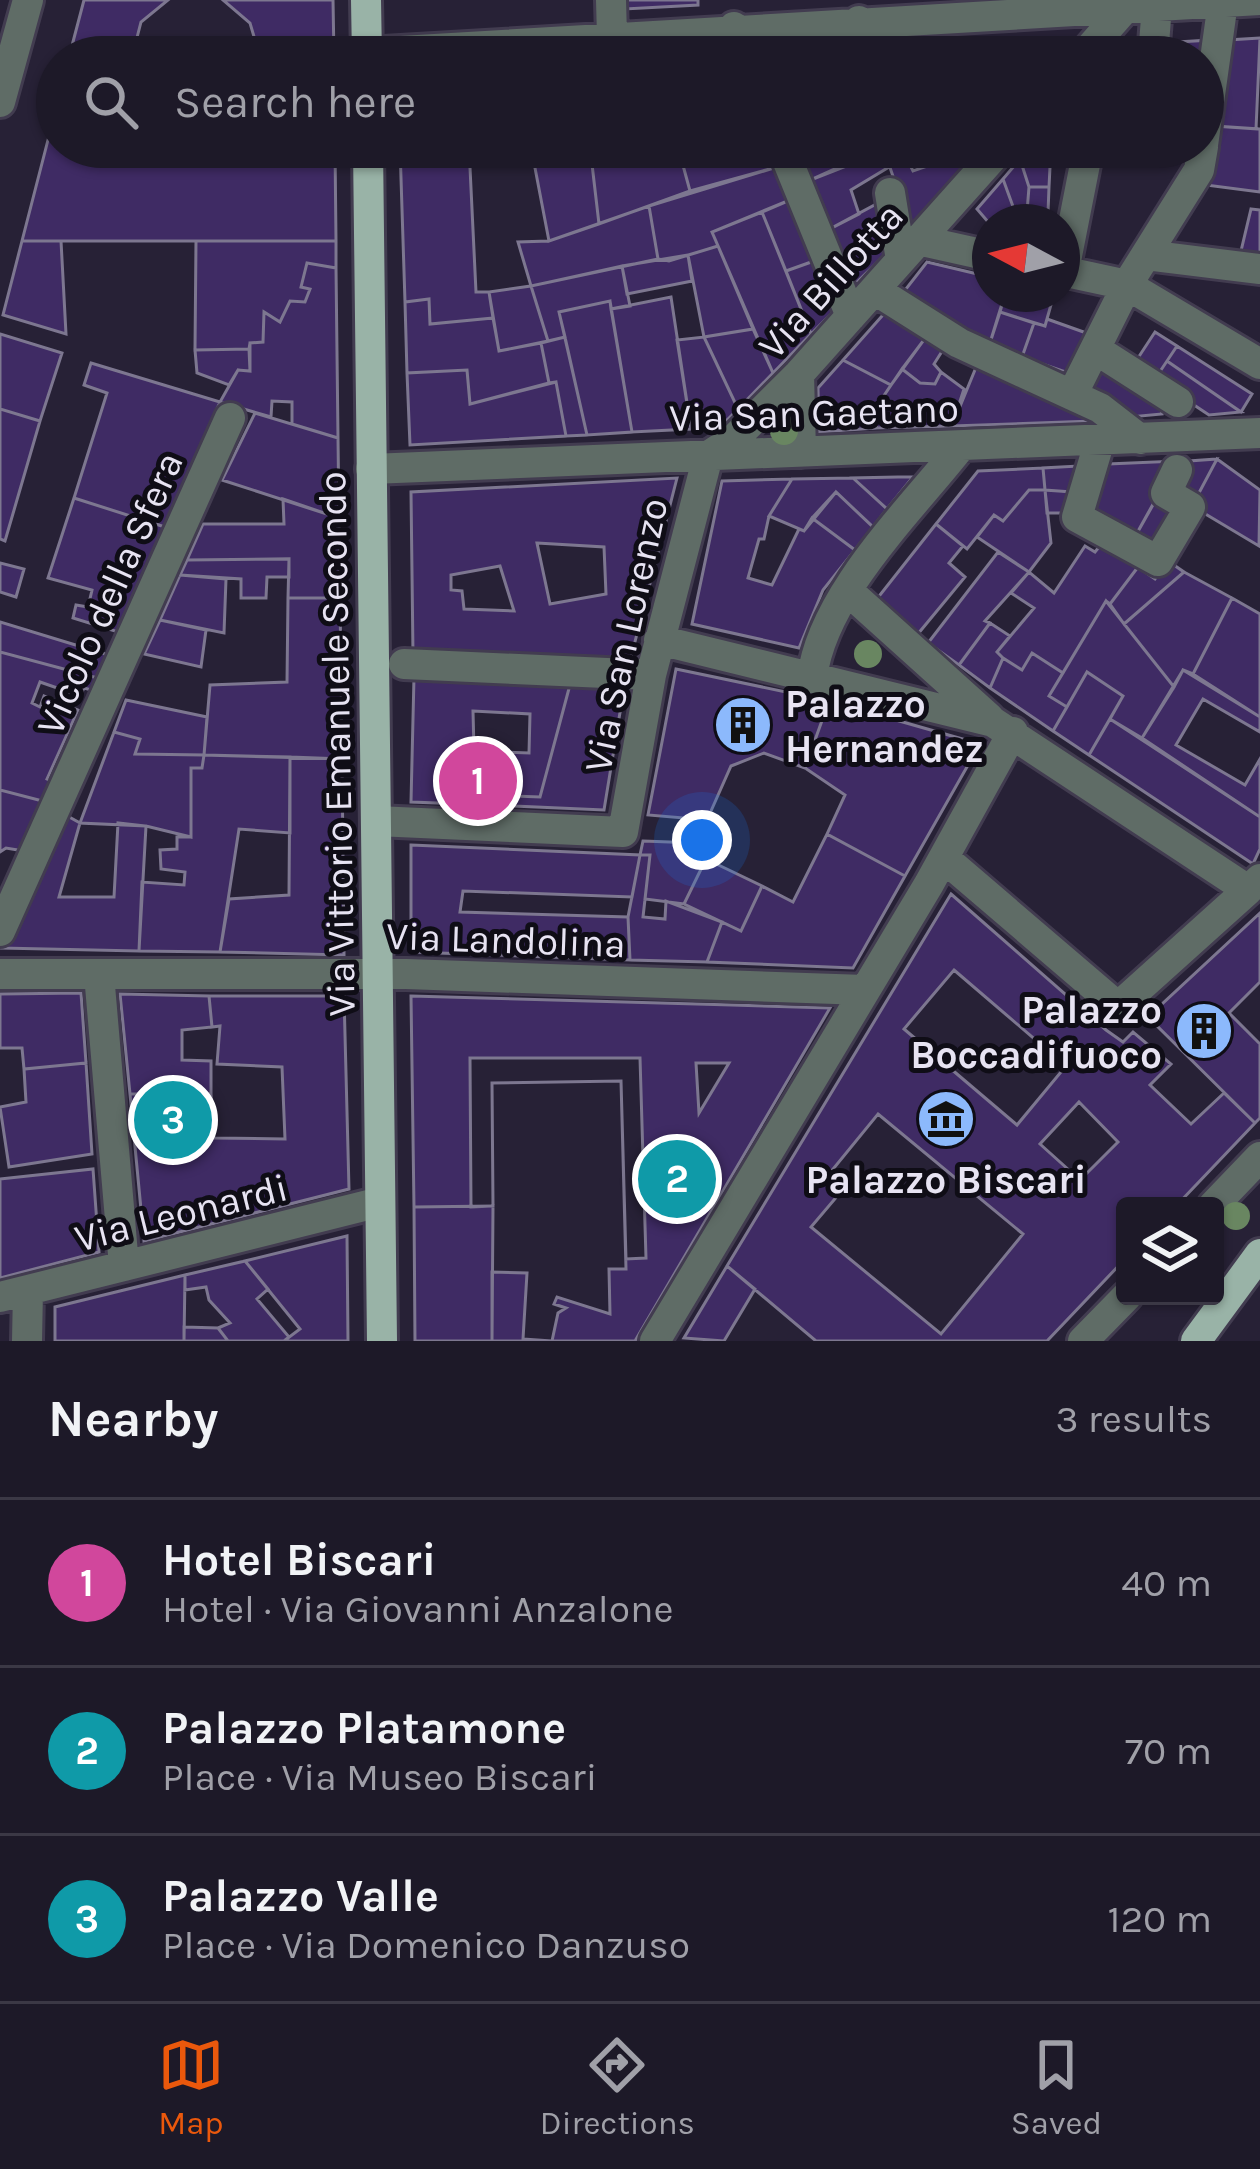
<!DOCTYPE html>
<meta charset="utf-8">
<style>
:root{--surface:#1d1928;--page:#252230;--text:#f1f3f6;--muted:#a0a0a8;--line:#3b3845;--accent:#ea580c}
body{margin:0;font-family:Karla,sans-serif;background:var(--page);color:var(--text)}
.controls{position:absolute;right:36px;bottom:36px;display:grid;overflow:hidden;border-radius:12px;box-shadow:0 3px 9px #0004}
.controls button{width:108px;height:108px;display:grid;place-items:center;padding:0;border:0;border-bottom:3px solid var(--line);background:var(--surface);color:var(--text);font:60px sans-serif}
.compass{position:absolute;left:972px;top:204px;width:108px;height:108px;border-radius:50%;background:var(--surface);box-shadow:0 3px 9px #0004;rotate:277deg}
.you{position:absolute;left:702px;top:840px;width:42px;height:42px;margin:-30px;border:9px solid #fff;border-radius:50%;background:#1a73e8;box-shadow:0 0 0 18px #1a73e833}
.badge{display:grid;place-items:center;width:78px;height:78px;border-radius:50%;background:var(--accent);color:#fff;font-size:39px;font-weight:700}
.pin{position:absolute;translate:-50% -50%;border:6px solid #fff;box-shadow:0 3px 12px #0006}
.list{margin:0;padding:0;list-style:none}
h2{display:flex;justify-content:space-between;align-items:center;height:156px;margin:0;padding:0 48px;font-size:51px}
h2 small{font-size:39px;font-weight:400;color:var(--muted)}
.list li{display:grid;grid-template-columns:78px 1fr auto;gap:36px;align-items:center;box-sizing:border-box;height:168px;padding:0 48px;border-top:3px solid var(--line)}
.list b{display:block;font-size:45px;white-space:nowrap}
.list p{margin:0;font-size:39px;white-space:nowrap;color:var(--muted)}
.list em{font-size:39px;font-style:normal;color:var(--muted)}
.icon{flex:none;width:66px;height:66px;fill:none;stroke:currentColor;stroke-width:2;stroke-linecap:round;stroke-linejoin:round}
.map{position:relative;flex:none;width:1260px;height:1341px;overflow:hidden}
.search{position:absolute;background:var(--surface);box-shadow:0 3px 9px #0004;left:36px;right:36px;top:36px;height:132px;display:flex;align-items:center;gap:30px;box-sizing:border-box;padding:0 42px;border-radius:66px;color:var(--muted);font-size:45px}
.sheet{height:660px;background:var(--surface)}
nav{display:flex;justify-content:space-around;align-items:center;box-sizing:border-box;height:168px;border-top:3px solid var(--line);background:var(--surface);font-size:33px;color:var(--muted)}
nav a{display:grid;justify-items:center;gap:6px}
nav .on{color:var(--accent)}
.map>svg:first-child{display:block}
.building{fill:#3f2b64;stroke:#7d7790;stroke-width:3;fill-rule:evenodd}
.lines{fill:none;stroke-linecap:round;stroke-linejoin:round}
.minor-casing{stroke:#423c50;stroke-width:36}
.major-casing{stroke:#423c50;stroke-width:36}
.minor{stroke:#5f6c66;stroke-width:30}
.major{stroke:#99b3a7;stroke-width:30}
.tree{fill:#698661}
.labels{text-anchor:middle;stroke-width:10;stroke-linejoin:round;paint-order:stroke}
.street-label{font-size:39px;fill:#e7e3f2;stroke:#0f0d16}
.poi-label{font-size:39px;font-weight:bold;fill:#e7e3f2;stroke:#0f0d16;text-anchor:start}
</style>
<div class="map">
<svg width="1260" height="1341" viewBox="0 0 1260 1341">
<rect width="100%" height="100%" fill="#272136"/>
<!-- building -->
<path class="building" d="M84 0H168L141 22 132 57H69Z
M223 0H333L334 57H260L250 23Z
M625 0H698V5L625 9Z
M1260 38 1256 129 1215 126 1228 40Z
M1211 40 1203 57H1161L1162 43Z
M57 105V147H335L336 241H22Z
M1215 126 1260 129V192L1206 185Z
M469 147 476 292H489L493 318 430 324 429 299 405 302 400 147Z
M531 147H590L599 224 549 241Z
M590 147H678L690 191 599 224Z
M678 147H769L777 167 690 191Z
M795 147H881L862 160 808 181Z
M883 147H901L913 171 968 152 977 156 904 234 898 191Z
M883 147 889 167 851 190 859 214 828 230 808 181Z
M1030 147H1051L1049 187H1029L1020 159Z
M1122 147H1197L1193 164Z
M1020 159 1029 187 1027 212H1015L1003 179Z
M777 167 790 200 712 232 718 246 669 261 658 259 649 206Z
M1003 179 1015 212 989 223 977 209Z
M1029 187H1049L1048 213 1027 212Z
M790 200 814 261 786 271 762 212Z
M882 201 894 246 852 287 828 230Z
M649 206 658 259 531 286 518 242 549 241Z
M1251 209 1260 210V254L1241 251Z
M762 212 811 334 773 373 712 232Z
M22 241H61L66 334 3 315Z
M196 241H336V268L307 263 301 287 310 289 305 302 290 301 280 322 264 312 263 342 250 343 249 349 195 350Z
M718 246 753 329 704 337 688 255Z
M688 255 692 281 627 294 622 266Z
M814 261 834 311 811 334 786 271Z
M927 262 990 277V294H1005L989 346 902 294Z
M307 263 336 268 338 438 292 424V402L272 401 271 417 220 402 238 370 250 371V343L263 342 264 312 280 322 290 301 305 302 310 289 301 287Z
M622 266 630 306 611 309 610 301 559 312 565 337 548 341 531 286Z
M531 286 548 341 499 351 489 292Z
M1005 294H1054L1045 326 1000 312Z
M671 297 691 429 632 432 611 309Z
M429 299 430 324 493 318 499 351 541 343 549 383 470 404 467 370 407 373 405 302Z
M610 301 632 432 587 435 559 312Z
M890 307 929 333 891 385 843 360Z
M1000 312 1034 323 1022 357 989 346Z
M1047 319 1092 335 1077 376 1022 357 1034 323 1045 326Z
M753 329 773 373 738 409 704 337Z
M1155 332 1177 346 1155 379 1134 364Z
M929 333 946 345 934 364 941 372 935 384 920 383 902 369Z
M0 334 62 353 40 421 0 409Z
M565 337 587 435 566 436 556 382 549 383 541 343Z
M704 337 738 409 719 428 691 429 677 340Z
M1177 346 1252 394 1241 412 1167 361Z
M249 349 250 371 238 370 229 385 197 373 195 350Z
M843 360 891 385 881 400 876 428 819 432 818 388Z
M1167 361 1241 412 1209 415 1155 379Z
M91 363 220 402 165 527 74 498 107 393 84 385Z
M1096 363 1161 408 1162 414 1130 417 1084 382Z
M977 365 1094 421 952 426Z
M902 369 920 383 935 384 941 372 964 389 952 426 876 428 881 400Z
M467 370 470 404 556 382 566 436 410 445 407 373Z
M0 409 40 421 5 541 0 539Z
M255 413 338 438 339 518 222 480Z
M1217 459 1260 490 1259 546 1192 506Z
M1217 459 1192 506 1172 494 1189 461Z
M1177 461 1132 542 1091 519 1108 464Z
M1078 466 1072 492 1045 490 1043 468Z
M1043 468 1045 490H1029L1003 521 994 515 967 549 936 524 978 471Z
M898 477H913L887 509 853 478Z
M677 478 629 665 413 654 411 492ZM537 543 604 547 606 594 550 604ZM500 566 514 611 464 609 462 591 451 590V575Z
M853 478 887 509 873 527 836 492 804 531 769 516 792 479Z
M792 479 769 516 764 539H759L748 578 772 585 799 529 804 531 812 518 855 550 823 590 799 648 692 624 722 481Z
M1029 490H1045L1051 543 1029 572 977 537 994 515 1003 521Z
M1045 490 1072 492 1067 513H1047Z
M836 492 873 527 855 550 812 518Z
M1158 496 1182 508 1159 550 1136 535Z
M74 498 165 527 118 632 73 618 76 605 88 607 92 590 48 578Z
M283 499 339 518 340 598H288L289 559 187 560 203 524H284Z
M936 524 963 546 949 563 965 577 917 635 876 600Z
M1107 537 1138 567 1110 604 1106 601 1063 673 1032 653 1022 670 1003 658 997 652 1034 608 1011 593 1029 572 1054 593 1085 546 1095 552Z
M998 552 1029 572 985 621 990 623 959 665 928 643Z
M289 559V577H267L266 598H241V579L180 575 187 560Z
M1168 561 1184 572 1124 624 1110 604 1138 567 1155 579Z
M0 563 24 569 16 597 0 592Z
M1184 572 1232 598 1193 674 1183 670 1174 687 1124 624Z
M180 575 226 579 224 633 160 620Z
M288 598H340L342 759 204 755 210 685 287 682Z
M1232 598 1260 614V717L1193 674Z
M1106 601 1174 687 1142 738 1110 719 1123 696 1087 672 1067 707 1049 696Z
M160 620 206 630 201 667 144 654Z
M0 622 115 657 105 680 0 652Z
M990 623 1010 636 997 652 1003 658 990 688 959 665Z
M0 652 105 680 99 692 84 688 80 696 40 682 32 703 40 707 44 696 78 710 47 779 62 786 54 804 0 790Z
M1032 653 1063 673 1049 696 1067 707 1053 731 990 688 1003 658 1022 670Z
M676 669 829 701 805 768 764 753 731 766 707 820 648 815Z
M1183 670 1260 717V732L1203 699 1176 745 1245 785 1260 759V817L1142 738Z
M1087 672 1123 696 1089 755 1053 731Z
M414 677 571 681 540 797 514 796V806L411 802ZM473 711 530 714 529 753 474 751Z
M571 681 625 682 604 810 514 806V796L540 797Z
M126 700 207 717 204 755 135 754 140 739 114 732Z
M829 701 980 744 905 876 827 834 845 795 805 768Z
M1110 719 1260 817V849L1253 864 1089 755Z
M114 732 140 739 135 754 204 755 202 768H191V837L146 826 80 823Z
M204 755 290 757V833L239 829 220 952 139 951 142 882 184 885 185 872 161 869 160 850 177 849V837H191V768H202Z
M290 757 342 759 344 955 220 952 229 899 289 895Z
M0 790 54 804 30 852 6 848 0 852Z
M62 813 80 823 59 897H114L118 823 146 826 139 951 0 948Z
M827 834 905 876 853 968 707 962 722 922 741 931 762 886 793 902Z
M643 841 696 843 706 859 684 904 645 899 650 855H640Z
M411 845 640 855 632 897 463 891 460 912 628 917 630 960 411 952Z
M640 855H650L643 917 665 919 666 901 722 922 707 962 630 960 628 917Z
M706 859 762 886 741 931 684 904Z
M951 894 1106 1030 1123 1042 1133 1032 1171 1064 1150 1085 1191 1124 1224 1093 1255 1123 1176 1206H1125V1259L1047 1341H816L727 1266ZM954 970 1066 1066 1017 1125 904 1029ZM1079 1102 1118 1142 1080 1180 1040 1144ZM878 1114 1023 1234 941 1334 811 1227 845 1187 829 1174Z
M1260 913V982L1229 1013 1260 1044V1118L1255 1123 1148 1017Z
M81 993 86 1063 24 1069 22 1048H0V994Z
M120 994 209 996 212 1027 182 1030V1060L211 1061V1094H130Z
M209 996H344L349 1189 144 1241 130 1094H211L214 1138 285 1139 282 1067 217 1064 220 1026 212 1027Z
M411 996 732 1005 830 1008 635 1341H492V1272L527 1273 523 1339 552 1341 558 1313 566 1308 554 1304 557 1297 610 1314 609 1269H626L621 1081 492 1083 493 1206 414 1207ZM696 1063H729L699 1113Z
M470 1058H640L646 1258 626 1259 621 1081 492 1083 493 1206 471 1207Z
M86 1063 92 1154 9 1167 0 1107 26 1102 24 1069Z
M93 1169 99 1252 0 1278V1179Z
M493 1206 492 1341H415L414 1207Z
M347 1236 348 1341H284L300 1329 245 1261Z
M245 1261 268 1289 257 1299 289 1337 284 1341H228L218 1328 230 1323 209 1300 206 1287 185 1290V1275Z
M727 1266 755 1289 724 1341 684 1338Z
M185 1275 184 1341H55V1307Z
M184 1327 218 1328 228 1341H184Z"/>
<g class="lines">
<defs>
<path id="minor" d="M611 0 612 36
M859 21 869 57
M734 27 746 57
M367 53 1260 0
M1082 57 1126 7
M1153 57 1157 5
M0 102 28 0
M1203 145 1223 2
M782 147 851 316
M890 193 901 260
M918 240 990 256
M1146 255 1260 269
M1062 271 1127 285 1260 364
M1064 271 1087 154 1095 147
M875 290 959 343 1100 408 1140 439
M1095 349 1127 285 1199 170 1203 147
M799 374 801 452
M1072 395 1095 349 1178 402
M1100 440 1077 517 1158 561 1190 507 1166 493 1177 470
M708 456 734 439 799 374 1002 147
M371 469 1260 433
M848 591 989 718
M659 640 993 722 1248 890 1260 879
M404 664 651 675
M812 678C822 595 910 511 961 446
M376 821 623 832 651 675 708 456
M944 858 1118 1007 1248 890
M0 931 230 418
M0 974H406L865 990
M99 974 124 1266
M1213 1206 1260 1157
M0 1297 380 1202
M27 1341 28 1290
M655 1341 929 884 1013 732
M1083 1341 1127 1296"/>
<path id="major" d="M366 0 367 57
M368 147 382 1341
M1196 1341 1260 1254"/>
</defs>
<!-- minor casing -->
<use href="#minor" class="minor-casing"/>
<!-- major casing -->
<use href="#major" class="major-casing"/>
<!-- minor -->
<use href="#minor" class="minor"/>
<!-- major -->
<use href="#major" class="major"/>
</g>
<!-- trees -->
<g class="tree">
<circle cx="784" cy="431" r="14"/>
<circle cx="868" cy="654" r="14"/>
<circle cx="1236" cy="1216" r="14"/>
</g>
<!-- icons -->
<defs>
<symbol id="building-disc" viewBox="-11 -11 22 22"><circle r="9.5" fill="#8cb9fc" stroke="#0f0d16"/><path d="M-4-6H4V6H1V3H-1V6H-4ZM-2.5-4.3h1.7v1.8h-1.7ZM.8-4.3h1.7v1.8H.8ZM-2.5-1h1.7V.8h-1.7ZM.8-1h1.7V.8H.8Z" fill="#111"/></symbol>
<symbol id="museum-disc" viewBox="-11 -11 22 22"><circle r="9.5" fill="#8cb9fc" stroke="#0f0d16"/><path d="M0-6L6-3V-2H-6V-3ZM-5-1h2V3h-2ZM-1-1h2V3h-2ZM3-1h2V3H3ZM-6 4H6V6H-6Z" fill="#111"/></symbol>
</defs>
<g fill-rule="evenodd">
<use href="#building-disc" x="710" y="692" width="66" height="66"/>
<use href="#building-disc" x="1171" y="998" width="66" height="66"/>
<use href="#museum-disc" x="913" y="1086" width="66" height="66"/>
</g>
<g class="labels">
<!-- street labels -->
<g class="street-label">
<text transform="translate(830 280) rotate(-48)" y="14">Via Billotta</text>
<text transform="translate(814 412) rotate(-2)" y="14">Via San Gaetano</text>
<text transform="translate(109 593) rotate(-66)" y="14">Vicolo della Sfera</text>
<text transform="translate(625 635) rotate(-78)" y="14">Via San Lorenzo</text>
<text transform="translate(336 744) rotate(-91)" y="14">Via Vittorio Emanuele Secondo</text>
<text transform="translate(506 939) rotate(2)" y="14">Via Landolina</text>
<text transform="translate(181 1212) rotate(-14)" y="14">Via Leonardi</text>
</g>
<!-- poi labels -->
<g class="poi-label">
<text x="785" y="717">Palazzo<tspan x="785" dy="45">Hernandez</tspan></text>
<text x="1162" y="1023" text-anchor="end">Palazzo<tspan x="1162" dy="45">Boccadifuoco</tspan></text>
<text x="946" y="1193" text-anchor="middle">Palazzo Biscari</text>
</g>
</g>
</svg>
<div class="controls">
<button><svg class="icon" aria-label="layers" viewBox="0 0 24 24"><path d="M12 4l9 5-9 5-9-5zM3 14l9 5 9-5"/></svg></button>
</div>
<svg class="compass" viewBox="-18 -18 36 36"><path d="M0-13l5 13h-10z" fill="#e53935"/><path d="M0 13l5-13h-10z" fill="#a0a0a8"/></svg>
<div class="you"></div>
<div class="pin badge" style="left:478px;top:781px;background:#d1479c">1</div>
<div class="pin badge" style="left:677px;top:1179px;background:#0f9aa8">2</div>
<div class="pin badge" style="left:173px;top:1120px;background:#0f9aa8">3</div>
<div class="search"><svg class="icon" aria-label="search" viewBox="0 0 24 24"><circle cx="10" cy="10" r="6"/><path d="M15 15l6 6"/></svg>Search here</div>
</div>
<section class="sheet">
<h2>Nearby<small>3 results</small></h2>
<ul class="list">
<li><span class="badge" style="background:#d1479c">1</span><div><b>Hotel Biscari</b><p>Hotel · Via Giovanni Anzalone</p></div><em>40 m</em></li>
<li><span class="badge" style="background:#0f9aa8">2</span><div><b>Palazzo Platamone</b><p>Place · Via Museo Biscari</p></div><em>70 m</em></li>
<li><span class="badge" style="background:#0f9aa8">3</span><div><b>Palazzo Valle</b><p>Place · Via Domenico Danzuso</p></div><em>120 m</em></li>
</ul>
</section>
<nav>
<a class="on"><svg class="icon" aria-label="map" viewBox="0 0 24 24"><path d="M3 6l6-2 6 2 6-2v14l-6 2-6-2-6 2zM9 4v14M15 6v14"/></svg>Map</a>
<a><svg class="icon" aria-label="directions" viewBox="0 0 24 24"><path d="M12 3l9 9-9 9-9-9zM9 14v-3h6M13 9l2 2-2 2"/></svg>Directions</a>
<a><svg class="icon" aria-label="saved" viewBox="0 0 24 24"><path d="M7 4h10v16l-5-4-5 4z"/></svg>Saved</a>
</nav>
